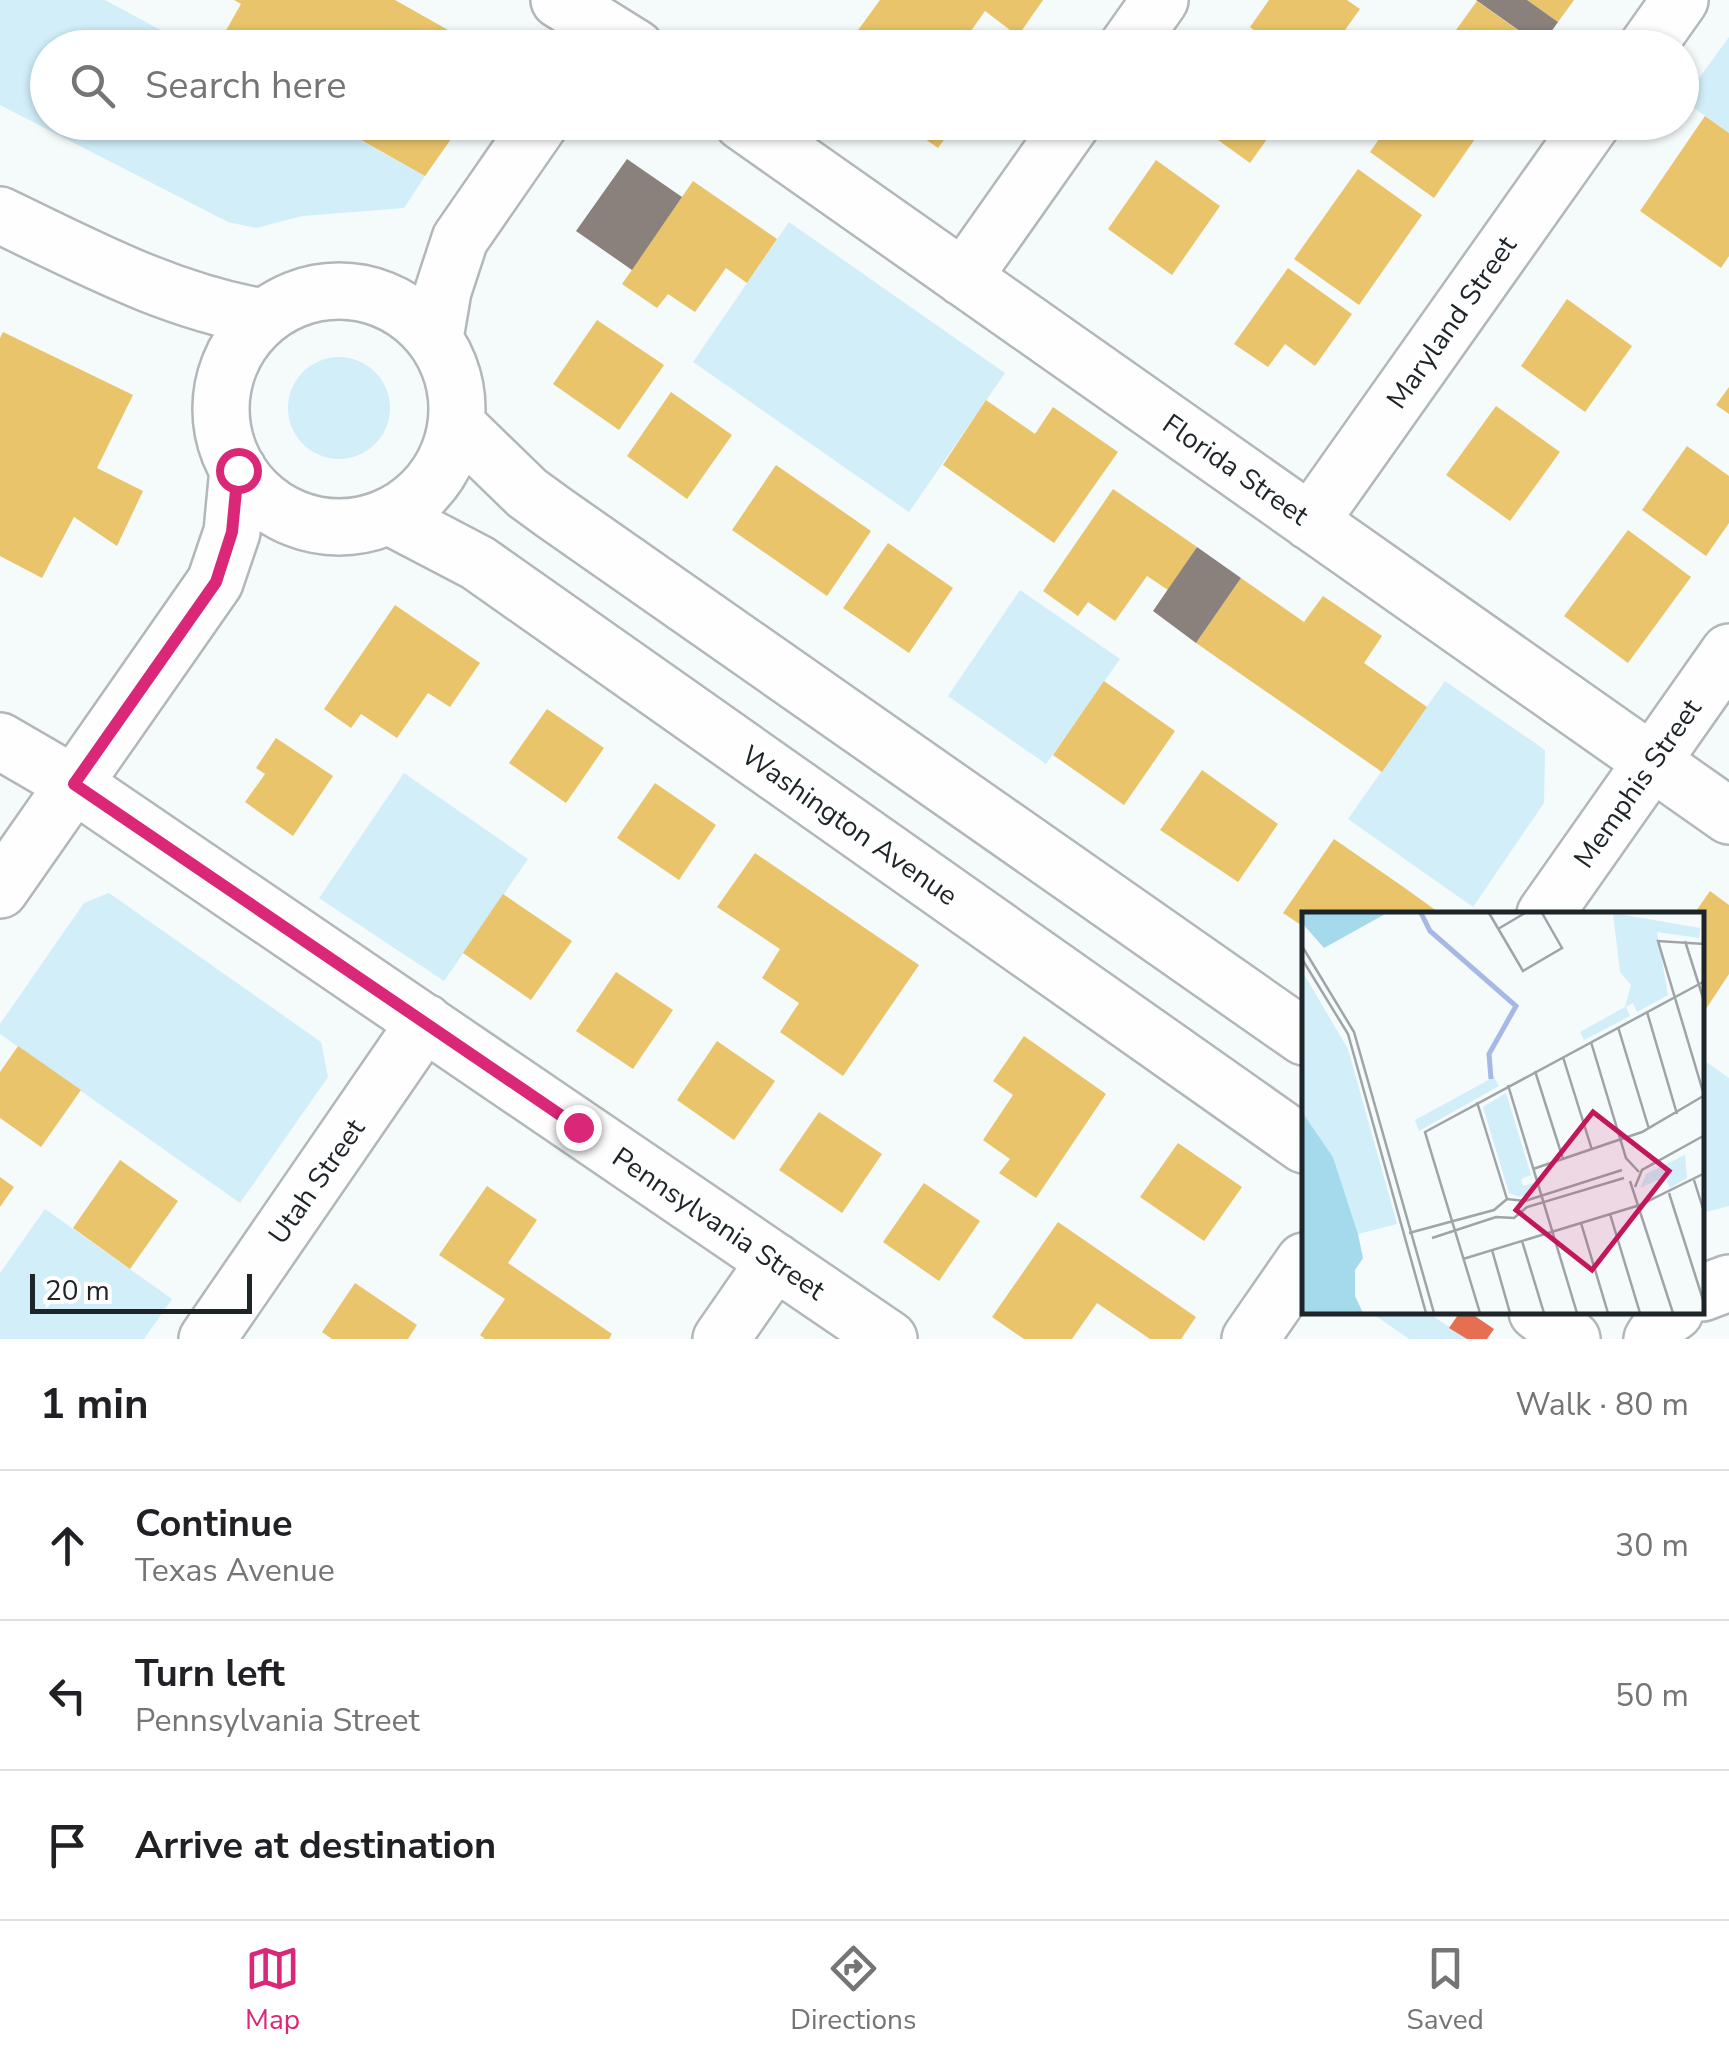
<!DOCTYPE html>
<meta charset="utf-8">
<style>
:root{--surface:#fff;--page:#f6f6f6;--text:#202124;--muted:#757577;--line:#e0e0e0;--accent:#db2777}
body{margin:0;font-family:"Nunito Sans",sans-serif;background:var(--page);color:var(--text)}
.scale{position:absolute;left:30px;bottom:25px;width:222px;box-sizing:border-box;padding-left:10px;border:5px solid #1d2528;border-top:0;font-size:28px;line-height:35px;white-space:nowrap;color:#1d2528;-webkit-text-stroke:8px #fff;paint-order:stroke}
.stop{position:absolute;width:30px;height:30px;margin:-22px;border:8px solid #db2777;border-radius:50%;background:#fff}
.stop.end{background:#db2777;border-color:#fff;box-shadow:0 2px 10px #0008}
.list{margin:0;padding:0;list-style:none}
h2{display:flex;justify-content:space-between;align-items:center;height:130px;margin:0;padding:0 40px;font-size:42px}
h2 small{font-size:32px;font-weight:400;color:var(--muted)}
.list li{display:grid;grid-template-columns:65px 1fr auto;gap:30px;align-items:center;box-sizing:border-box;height:150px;padding:0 40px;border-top:2px solid var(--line)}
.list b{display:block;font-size:38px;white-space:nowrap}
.list p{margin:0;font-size:32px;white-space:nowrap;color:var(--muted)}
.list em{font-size:32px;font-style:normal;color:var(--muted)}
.icon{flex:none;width:55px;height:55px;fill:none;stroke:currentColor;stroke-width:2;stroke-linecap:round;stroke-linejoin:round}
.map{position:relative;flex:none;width:1729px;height:1339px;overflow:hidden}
.search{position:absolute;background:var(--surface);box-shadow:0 2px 8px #0004;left:30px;right:30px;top:30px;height:110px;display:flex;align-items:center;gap:25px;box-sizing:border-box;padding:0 35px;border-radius:55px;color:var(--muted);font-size:38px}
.sheet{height:580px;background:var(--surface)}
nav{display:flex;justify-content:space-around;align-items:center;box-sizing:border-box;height:140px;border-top:2px solid var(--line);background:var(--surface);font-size:28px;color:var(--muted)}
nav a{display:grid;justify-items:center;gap:5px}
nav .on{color:var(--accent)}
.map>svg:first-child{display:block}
.green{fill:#d1eef9}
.homes{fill:#e9c46a}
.shops{fill:#e76f51}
.industry{fill:#8a817c}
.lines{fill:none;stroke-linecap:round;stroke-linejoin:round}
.minor-casing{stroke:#b2b8ba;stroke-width:60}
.minor{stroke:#fefefe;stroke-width:55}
.route{stroke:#db2777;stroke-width:12}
.labels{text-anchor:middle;stroke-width:10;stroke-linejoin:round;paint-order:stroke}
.street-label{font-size:28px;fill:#1d2528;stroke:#fff}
.inset-river{fill:none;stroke:#a6b8e6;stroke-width:5}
.inset-road{fill:none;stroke:#9fa5a7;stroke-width:2.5}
.view{fill:#c2185b;fill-opacity:0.15;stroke:#c2185b;stroke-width:5}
.inset-edge{fill:none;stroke:#1d2528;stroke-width:5}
</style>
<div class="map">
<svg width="1729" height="1339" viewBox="0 0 1729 1339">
<rect width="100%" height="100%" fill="#f5fafb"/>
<!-- green -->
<path class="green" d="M0 0H105L192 47 48 48V122L329 123 425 176 404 208 302 216 256 228 228 222 0 105Z
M1729 37V133L1683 100Z
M789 222 1005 373 909 512 693 362Z
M288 408a51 51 0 1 1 102 0a51 51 0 1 1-102 0Z
M1020 590 1120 659 1046 764 948 696Z
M1445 681 1545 750 1544 803 1473 907 1348 819Z
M404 773 528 859 444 981 319 898Z
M109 893 321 1042 328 1077 240 1203 0 1034V1024L84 903Z
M1702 1059 1729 1078V1206L1702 1213Z
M45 1209 172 1299 144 1339H0V1273Z
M1370 1312H1427L1467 1339H1409Z"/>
<!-- homes -->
<path class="homes" d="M234 0H395L480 48H216L241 4Z
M880 0H1043L1018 36 985 11 968 35 985 48H845Z
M1269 0H1347L1360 9 1332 48H1278L1250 27Z
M1527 0H1574L1558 22Z
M1477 1 1543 48H1443Z
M1705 116 1729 133V256L1721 268 1640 211Z
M329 122H463L425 176Z
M901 122H957L938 148Z
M1193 122H1279L1250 163Z
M1391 122H1459L1477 136 1434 198 1370 152Z
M1156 160 1220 206 1172 275 1108 229Z
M1358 169 1422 215 1359 305 1294 259Z
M693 181 777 239 747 283 726 268 695 312 668 294 657 308 622 284Z
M1288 268 1352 314 1315 366 1285 344 1268 367 1234 344Z
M1567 299 1632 346 1585 412 1521 366Z
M597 320 664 365 619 430 553 384Z
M3 332 133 395 97 468 143 491 117 546 74 517 42 578 0 556V338Z
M1729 387V414L1716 405Z
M671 392 732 435 687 499 627 456Z
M986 400 1035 434 1053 407 1118 452 1054 543 943 465Z
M1496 406 1560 452 1510 521 1446 475Z
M1687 446 1729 476V523L1706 556 1642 510Z
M776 465 871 531 827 596 732 530Z
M1113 489 1197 547 1168 590 1147 576 1115 621 1088 602 1078 616 1043 591Z
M1628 530 1691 577 1628 663 1564 616Z
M888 543 953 588 909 653 843 608Z
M1241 578 1304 622 1323 596 1382 636 1364 663 1427 707 1382 772 1196 643Z
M395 605 480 663 450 707 428 693 397 738 361 714 351 728 324 709Z
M1104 681 1175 731 1124 805 1053 755Z
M547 709 604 748 566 803 509 763Z
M276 738 333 776 293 836 245 802 265 774 256 768Z
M1202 770 1278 824 1238 882 1160 830Z
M655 783 716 825 679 880 617 838Z
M1334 839 1402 886 1441 914H1304V927L1283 913Z
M755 853 919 965 843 1076 780 1032 799 1003 762 978 780 949 717 907Z
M1710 891 1729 905V974L1702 1015V914H1694Z
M503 894 572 941 531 1000 463 953Z
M616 972 673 1010 633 1069 576 1031Z
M1024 1036 1106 1094 1036 1198 999 1173 1010 1159 983 1140 1013 1095 993 1081Z
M717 1041 775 1081 734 1140 677 1100Z
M18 1046 81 1090 41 1147 0 1118V1072Z
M819 1112 882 1154 842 1213 779 1170Z
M1178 1143 1242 1187 1204 1241 1140 1197Z
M120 1160 178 1201 130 1269 73 1228Z
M0 1177 14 1187 0 1207Z
M924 1183 980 1221 939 1281 883 1242Z
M487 1186 537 1220 508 1263 612 1334 609 1339H485L480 1335 505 1299 439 1255Z
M1058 1222 1196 1317 1181 1339H1150L1097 1303 1072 1339H1024L992 1317Z
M355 1283 417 1325 408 1339H332L322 1332Z"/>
<!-- shops -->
<path class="shops" d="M1460 1312H1469L1494 1329 1487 1339H1467L1449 1328Z"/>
<!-- industry -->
<path class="industry" d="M1476 0H1527L1558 22 1541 46Z
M627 159 682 197 632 270 576 231Z
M1197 547 1241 578 1196 643 1153 611Z"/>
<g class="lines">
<defs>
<path id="minor" d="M559 0 636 48
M1126 48 1160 0
M1646 48 1680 0
M742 122 1729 816
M0 215C86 256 168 301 263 317
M963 278 1073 122
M221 409a118 118 0 1 1 236 0a118 118 0 1 1-236 0Z
M435 338 443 291 460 239 541 122
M457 425 527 493 553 512 1304 1037
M390 517 478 563 1304 1145
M1310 522 1593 122
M0 741 74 784 889 1339
M0 890 215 582 232 532 238 469
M1545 914 1729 652
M1702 1293 1729 1283
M1537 1312 1572 1339
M207 1339 425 1022
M721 1339 775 1261
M1250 1339 1304 1261
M1652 1339 1665 1319 1675 1312"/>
</defs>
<!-- minor casing -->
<use href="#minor" class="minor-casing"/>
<!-- minor -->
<use href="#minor" class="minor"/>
</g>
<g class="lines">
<!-- route -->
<path class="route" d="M238 470 232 532 216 582 74 784 578 1127"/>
</g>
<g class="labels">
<!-- street labels -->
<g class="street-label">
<text transform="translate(1451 322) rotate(-55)" y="10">Maryland Street</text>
<text transform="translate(1236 469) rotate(35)" y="10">Florida Street</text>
<text transform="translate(1637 783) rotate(-55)" y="10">Memphis Street</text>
<text transform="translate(850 825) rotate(35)" y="10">Washington Avenue</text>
<text transform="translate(316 1181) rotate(-55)" y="10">Utah Street</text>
<text transform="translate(719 1223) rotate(34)" y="10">Pennsylvania Street</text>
</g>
</g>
<!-- overview -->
<g transform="translate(1302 912)">
<rect width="402" height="402" fill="#f5fafb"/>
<path d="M311 1 398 16 397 26 355 20 366 83 335 100 331 91 324 95 328 104 282 128 278 120 323 95 329 73 318 60ZM0 59 46 137 95 312 56 322 31 245 0 200ZM192 165 197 174 117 219 113 208ZM204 181 229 263 219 267 221 274 232 271 224 281 234 278 218 285 207 281 181 195ZM383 243 385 266 368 276 363 265 338 276 344 262Z" fill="#d1eef9"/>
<path d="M0 1H85L22 36 0 11ZM0 200 31 245 56 322 61 346 53 358V384L61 401H0Z" fill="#a5daec"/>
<path class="inset-river" d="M119 1 128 19 214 94 187 142 189 167"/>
<path class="inset-road" d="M187 1 221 59 260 36 240 1M196 17 223 1M383 29 403 92M0 34 52 120 132 401M0 47 46 122 124 401M345 100 375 202M316 115 347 217M289 130 324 246 337 260M261 145 290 238M233 159 261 247M206 173 275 401M402 183 356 29 403 32M175 190 205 287M231 257 340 220 403 183M392 268 403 303M328 269 371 401M333 275 340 258 403 223M367 281 403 394M205 287 223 289 320 258M308 302 338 401M279 311 306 401M107 321 192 298 205 287M130 326 194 305 212 306 225 295 322 266M220 329 242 401M190 338 208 401M161 347 338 293 403 261M178 401 123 220 403 69"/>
<path class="view" d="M291 200 367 259 290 358 214 298Z"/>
<rect width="402" height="402" class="inset-edge"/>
</g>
</svg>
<div class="scale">20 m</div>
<div class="stop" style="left:238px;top:470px"></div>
<div class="stop end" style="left:578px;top:1127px"></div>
<div class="search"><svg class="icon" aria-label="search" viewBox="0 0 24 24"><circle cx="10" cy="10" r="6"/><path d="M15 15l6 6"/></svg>Search here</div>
</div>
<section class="sheet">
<h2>1 min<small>Walk · 80 m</small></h2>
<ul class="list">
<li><svg class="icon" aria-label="ahead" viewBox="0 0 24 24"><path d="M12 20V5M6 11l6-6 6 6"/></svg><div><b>Continue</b><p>Texas Avenue</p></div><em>30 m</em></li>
<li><svg class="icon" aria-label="left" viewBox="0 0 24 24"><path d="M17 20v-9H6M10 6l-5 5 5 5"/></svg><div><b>Turn left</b><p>Pennsylvania Street</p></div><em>50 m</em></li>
<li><svg class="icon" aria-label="arrive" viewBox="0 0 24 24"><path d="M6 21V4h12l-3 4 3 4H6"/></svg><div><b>Arrive at destination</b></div></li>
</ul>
</section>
<nav>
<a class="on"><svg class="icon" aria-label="map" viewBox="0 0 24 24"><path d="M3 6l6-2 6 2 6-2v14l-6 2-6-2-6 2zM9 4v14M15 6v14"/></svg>Map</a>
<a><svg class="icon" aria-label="directions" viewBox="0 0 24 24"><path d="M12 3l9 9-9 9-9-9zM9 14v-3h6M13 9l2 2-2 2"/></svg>Directions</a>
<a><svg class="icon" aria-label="saved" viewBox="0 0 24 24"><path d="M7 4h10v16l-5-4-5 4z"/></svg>Saved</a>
</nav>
